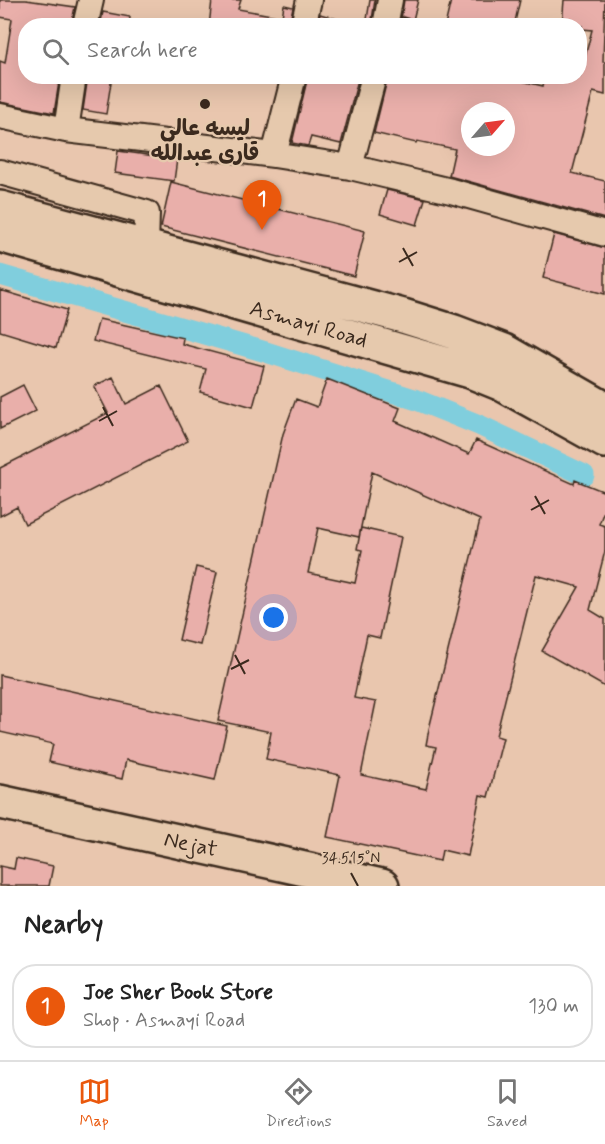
<!DOCTYPE html>
<meta charset="utf-8">
<style>
:root{--surface:#fff;--page:#f6f6f6;--text:#222;--muted:#767676;--line:#e0e0e0;--accent:#ea580c}
body{margin:0;font-family:Mynerve,"Playpen Sans Arabic",sans-serif;background:var(--page);color:var(--text)}
.compass{position:absolute;left:461px;top:102px;width:54px;height:54px;border-radius:50%;background:var(--surface);box-shadow:0 6px 24px #0002;rotate:62deg}
.you{position:absolute;left:274px;top:618px;width:21px;height:21px;margin:-15px;border:4px solid #fff;border-radius:50%;background:#1a73e8;box-shadow:0 0 0 9px #1a73e833}
.badge{display:grid;place-items:center;width:39px;height:39px;border-radius:50%;background:var(--accent);color:#fff;font-size:20px;font-weight:700}
.pin{position:absolute;translate:-50% -50px;filter:drop-shadow(0 2px 3px #0008)}
.pin::after{content:'';position:absolute;top:32px;width:21px;height:18px;background:inherit;clip-path:polygon(0 0,100% 0,50% 100%)}
.list{margin:0;padding:0;list-style:none}
h2{display:flex;justify-content:space-between;align-items:center;height:78px;margin:0;padding:0 24px;font-size:26px}
h2 small{font-size:20px;font-weight:400;color:var(--muted)}
.list li{display:grid;grid-template-columns:39px 1fr auto;gap:18px;align-items:center;box-sizing:border-box;height:84px;margin:0 12px 12px;padding:0 12px;border:2px solid var(--line);border-radius:24px}
.list b{display:block;font-size:22px;white-space:nowrap}
.list p{margin:0;font-size:20px;white-space:nowrap;color:var(--muted)}
.list em{font-size:20px;font-style:normal;color:var(--muted)}
.icon{flex:none;width:33px;height:33px;fill:none;stroke:currentColor;stroke-width:2;stroke-linecap:round;stroke-linejoin:round}
.map{position:relative;flex:none;width:605px;height:886px;overflow:hidden}
.search{position:absolute;background:var(--surface);box-shadow:0 6px 24px #0002;left:18px;right:18px;top:18px;height:66px;display:flex;align-items:center;gap:15px;box-sizing:border-box;padding:0 21px;border-radius:24px;color:var(--muted);font-size:22px}
.sheet{height:174px;background:var(--surface)}
nav{display:flex;justify-content:space-around;align-items:center;box-sizing:border-box;height:84px;border-top:2px solid var(--line);background:var(--surface);font-size:16px;color:var(--muted)}
nav a{display:grid;justify-items:center;gap:3px}
nav .on{color:var(--accent)}
.map>svg:first-child{display:block}
.lines{fill:none;stroke-linecap:round;stroke-linejoin:round}
.canal{stroke:#80cedd;stroke-width:21}
.building{fill:#e9afaa;stroke:#3b2a1e;stroke-width:1.5;fill-rule:evenodd}
.minor-casing{stroke:#3b2a1e;stroke-width:28}
.secondary-casing{stroke:#3b2a1e;stroke-width:38}
.trunk-casing{stroke:#3b2a1e;stroke-width:38}
.minor{stroke:#e6c9ad;stroke-width:24}
.secondary{stroke:#e6c9ad;stroke-width:33}
.trunk{stroke:#e6c9ad;stroke-width:33}
.ticks{fill:none;stroke:#3b2a1e;stroke-width:2}
.poi-dot{fill:#3b2a1e;stroke:#e6c9ad;stroke-width:2}
.labels{text-anchor:middle;stroke-width:4.5;stroke-linejoin:round;paint-order:stroke}
.poi-label{font-size:22px;font-weight:bold;fill:#3b2a1e;stroke:#e6c9ad}
.street-label{font-size:22px;fill:#3b2a1e;stroke:#e6c9ad}
.ticks-label{font-size:15px;text-anchor:middle;fill:#3b2a1e;stroke:#e6c9ad;stroke-width:4.5;stroke-linejoin:round;paint-order:stroke}
</style>
<div class="map">
<svg width="605" height="886" viewBox="0 0 605 886">
<rect width="100%" height="100%" fill="#e9c6ae"/>
<filter id="ink" filterUnits="userSpaceOnUse"><feTurbulence type="fractalNoise" baseFrequency=".0167" numOctaves="2"/><feDisplacementMap in="SourceGraphic" scale="12" xChannelSelector="R" yChannelSelector="G"/><feConvolveMatrix kernelMatrix="1 2 1 2 8 2 1 2 1" color-interpolation-filters="sRGB"/></filter>
<g filter="url(#ink)">
<g class="lines">
<!-- canal -->
<path class="canal" d="M0 275 266 352 417 400 479 425 584 475"/>
</g>
<!-- building -->
<path class="building" d="M0 0H26L75 7 71 26H26V76H60L54 113 0 102V61L5 63 12 19 0 17Z
M212 0H241L238 9 282 17 284 5 293 7 289 26H209Z
M370 0H375L371 26H366Z
M404 0H418L413 20 403 17 402 26H400Z
M451 0H520L514 26H445Z
M564 0H605L603 62H605V95L593 92 572 173 605 181V219L449 176 455 149 417 141 416 143 374 133 388 76H501L543 86 545 76H580L592 30 582 29V26H562ZM470 111H506V147H470Z
M103 12 130 17 129 26H100Z
M320 14 341 20V26H318Z
M88 76H112L106 114 83 110Z
M308 76H359L341 144 311 137 308 146 292 143Z
M118 151 177 159 174 181 115 173Z
M171 182 365 231 354 276 161 227Z
M387 190 425 199 417 225 380 214Z
M554 234 605 248V294L543 278Z
M0 290 67 310 56 348 0 331Z
M99 319 183 338 182 344 264 366 253 407 200 392 206 369 93 341Z
M113 377 126 404 161 386 188 441 25 524 17 507 0 516V468L108 413 94 386Z
M327 379 400 408 395 421 469 454 476 440 574 484 575 480 605 492V508L599 524 605 526V551L590 610 605 619V687L542 651 579 587 536 575 496 736 503 738 488 797 480 795 468 856 442 850 440 861 327 837 340 775 266 759 271 732 218 721 283 434 296 399 317 407ZM372 472 480 520 429 729 426 745 436 747 426 789 361 775 376 702 354 698 367 635 380 638 401 537 361 528 357 549 362 550 355 583 308 573 318 528 359 537Z
M23 385 36 411 0 429V397Z
M196 567 217 572 200 645 179 640Z
M0 675 227 726 215 780 126 760 122 779 49 762 53 744 0 732Z
M16 858 53 866 49 886H0V866L14 869Z"/>
<g class="lines">
<defs>
<path id="minor" d="M85 26 91 0
M303 26 309 0
M385 26 390 0
M0 116 66 130 274 155 350 167 451 191 605 234
M66 130 74 76
M274 155 294 76
M350 167 374 76
M0 172 147 213 146 246"/>
<path id="secondary" d="M0 802 382 886"/>
<path id="trunk" d="M0 208 403 316 454 332 504 351 605 409
M0 235 470 371 502 384 605 441"/>
</defs>
<!-- minor casing -->
<use href="#minor" class="minor-casing"/>
<!-- secondary casing -->
<use href="#secondary" class="secondary-casing"/>
<!-- trunk casing -->
<use href="#trunk" class="trunk-casing"/>
<!-- minor -->
<use href="#minor" class="minor"/>
<!-- secondary -->
<use href="#secondary" class="secondary"/>
<!-- trunk -->
<use href="#trunk" class="trunk"/>
</g>
</g>
<!-- ticks -->
<path class="ticks" d="M403 248 413 266M399 262 417 252M103 407 113 426M99 421 117 411M535 496 545 514M531 510 549 500M235 655 245 674M231 669 249 660M351 873 358 886"/>
<!-- markers -->
<circle class="poi-dot" cx="205" cy="104" r="6"/>
<g class="labels">
<!-- poi labels -->
<g class="poi-label">
<text x="205" y="135">لیسه عالی<tspan x="205" dy="25">قاری عبدالله</tspan></text>
</g>
<!-- street labels -->
<g class="street-label">
<text transform="translate(309 323) rotate(16)" y="8">Asmayi Road</text>
<text transform="translate(191 843) rotate(12)" y="8">Nejat</text>
</g>
</g>
<g class="ticks-label">
<text x="351" y="863">34.515°N</text>
</g>
</svg>
<svg class="compass" viewBox="-18 -18 36 36"><path d="M0-13l5 13h-10z" fill="#e53935"/><path d="M0 13l5-13h-10z" fill="#767676"/></svg>
<div class="you"></div>
<div class="pin badge" style="left:262px;top:230px">1</div>
<div class="search"><svg class="icon" aria-label="search" viewBox="0 0 24 24"><circle cx="10" cy="10" r="6"/><path d="M15 15l6 6"/></svg>Search here</div>
</div>
<section class="sheet">
<h2>Nearby<small></small></h2>
<ul class="list">
<li><span class="badge">1</span><div><b>Joe Sher Book Store</b><p>Shop · Asmayi Road</p></div><em>130 m</em></li>
</ul>
</section>
<nav>
<a class="on"><svg class="icon" aria-label="map" viewBox="0 0 24 24"><path d="M3 6l6-2 6 2 6-2v14l-6 2-6-2-6 2zM9 4v14M15 6v14"/></svg>Map</a>
<a><svg class="icon" aria-label="directions" viewBox="0 0 24 24"><path d="M12 3l9 9-9 9-9-9zM9 14v-3h6M13 9l2 2-2 2"/></svg>Directions</a>
<a><svg class="icon" aria-label="saved" viewBox="0 0 24 24"><path d="M7 4h10v16l-5-4-5 4z"/></svg>Saved</a>
</nav>
